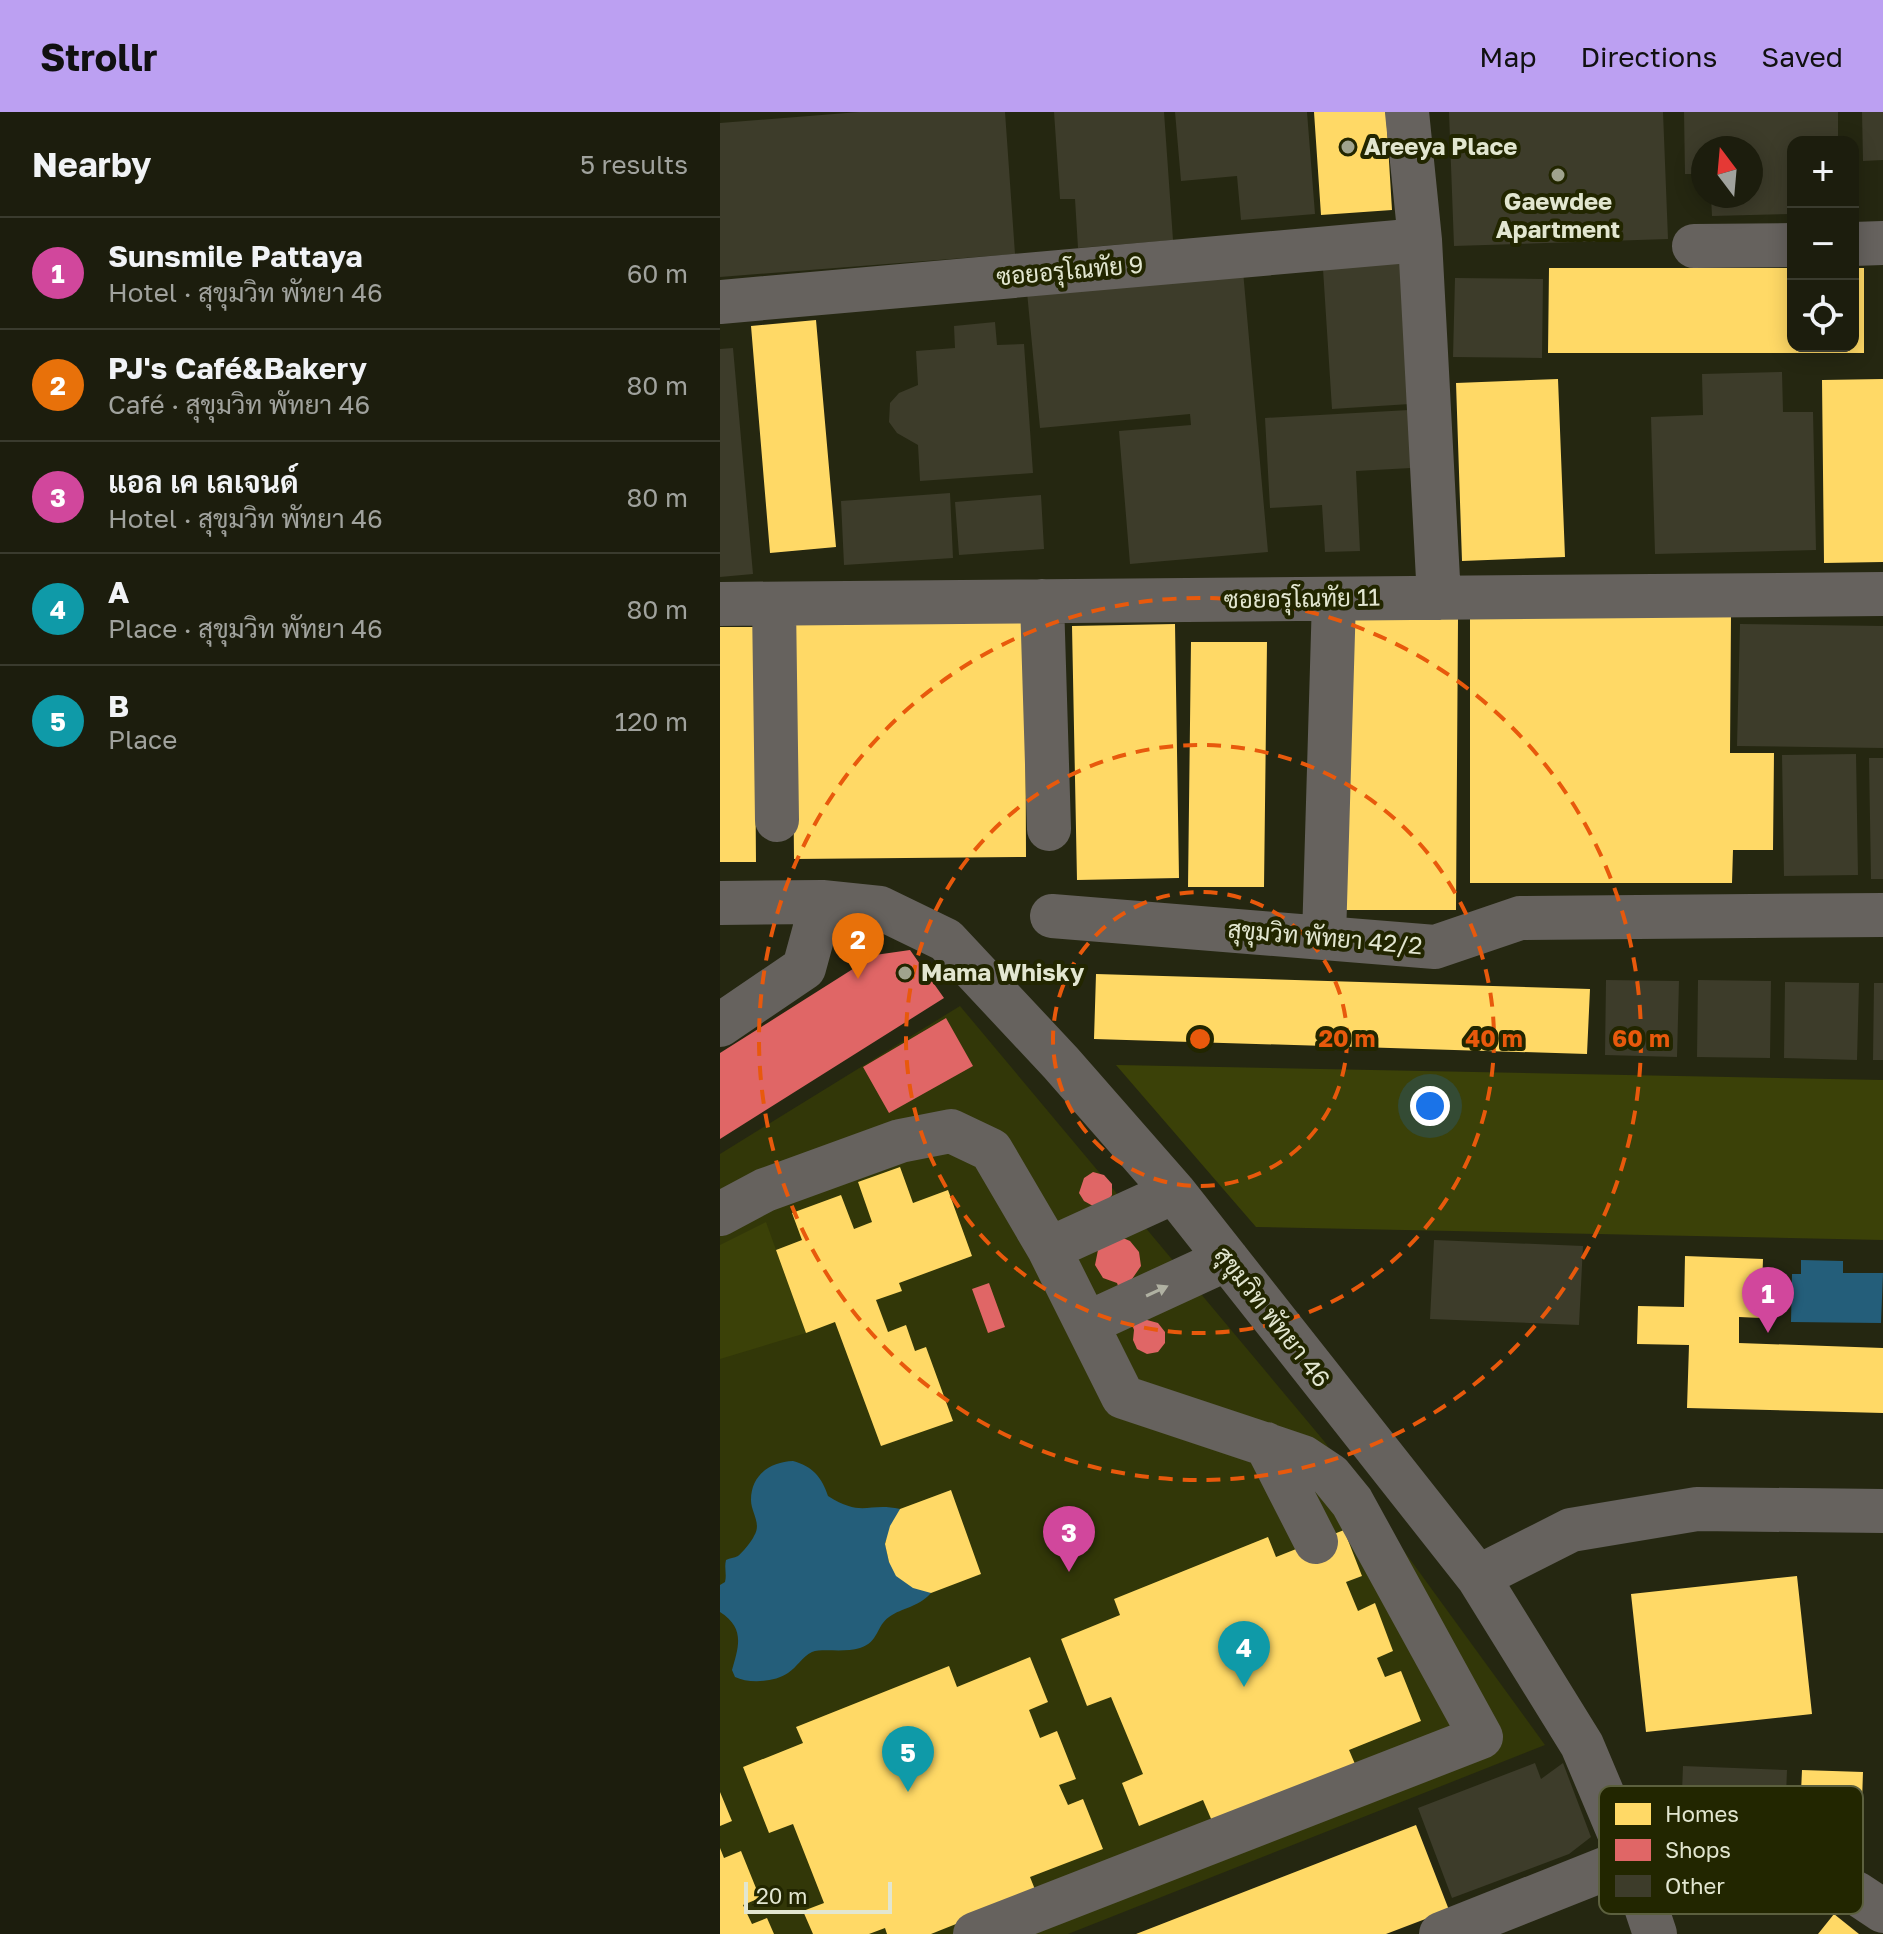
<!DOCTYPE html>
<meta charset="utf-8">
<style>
:root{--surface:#1c1d0d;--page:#292a1b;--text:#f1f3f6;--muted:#a0a29d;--line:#3a3b2e;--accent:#bca0f2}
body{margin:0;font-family:"Golos Text",Sarabun,sans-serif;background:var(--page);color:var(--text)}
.controls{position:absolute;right:24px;top:24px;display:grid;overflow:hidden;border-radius:16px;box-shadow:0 4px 20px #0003}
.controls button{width:72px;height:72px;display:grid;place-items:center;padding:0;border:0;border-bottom:2px solid var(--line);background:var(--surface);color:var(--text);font:40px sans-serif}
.compass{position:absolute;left:971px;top:24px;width:72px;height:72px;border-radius:50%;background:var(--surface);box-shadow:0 4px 20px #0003;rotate:344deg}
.scale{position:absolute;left:24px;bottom:20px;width:148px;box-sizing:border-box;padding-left:8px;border:4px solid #e2e6d0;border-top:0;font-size:22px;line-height:28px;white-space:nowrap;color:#e2e6d0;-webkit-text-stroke:6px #222600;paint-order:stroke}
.you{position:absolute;left:710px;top:994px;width:28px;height:28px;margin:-20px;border:6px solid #fff;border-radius:50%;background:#1a73e8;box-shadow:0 0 0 12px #1a73e833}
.badge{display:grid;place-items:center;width:52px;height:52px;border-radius:50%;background:var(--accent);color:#fff;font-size:26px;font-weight:700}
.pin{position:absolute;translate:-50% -66px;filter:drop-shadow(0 2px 4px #0008)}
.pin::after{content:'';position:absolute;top:42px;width:28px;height:24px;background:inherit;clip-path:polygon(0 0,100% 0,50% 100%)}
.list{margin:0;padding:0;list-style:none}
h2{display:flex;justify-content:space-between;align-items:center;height:104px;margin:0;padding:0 32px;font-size:34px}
h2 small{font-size:26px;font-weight:400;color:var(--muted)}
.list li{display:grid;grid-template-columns:52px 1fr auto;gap:24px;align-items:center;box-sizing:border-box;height:112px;padding:0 32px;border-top:2px solid var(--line)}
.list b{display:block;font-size:30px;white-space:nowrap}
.list p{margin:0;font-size:26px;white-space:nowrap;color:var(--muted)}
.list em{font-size:26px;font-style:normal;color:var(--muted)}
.icon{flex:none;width:44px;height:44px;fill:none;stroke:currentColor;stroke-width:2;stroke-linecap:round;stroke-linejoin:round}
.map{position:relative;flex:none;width:1163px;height:1822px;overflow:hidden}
header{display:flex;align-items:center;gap:48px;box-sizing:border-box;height:112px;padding:0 40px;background:var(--accent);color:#111}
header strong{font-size:38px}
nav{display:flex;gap:44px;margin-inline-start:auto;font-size:28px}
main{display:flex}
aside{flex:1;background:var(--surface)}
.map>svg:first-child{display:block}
.built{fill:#323708}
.green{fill:#3b4108}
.water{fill:#245e7a}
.homes{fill:#ffd966}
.shops{fill:#e06666}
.building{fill:#3d3c2a}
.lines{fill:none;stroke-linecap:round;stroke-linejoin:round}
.minor{stroke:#66625e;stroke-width:44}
.oneway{fill:#b0b1a2}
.ring{fill:none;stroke:#e8590c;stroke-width:4;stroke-dasharray:14 10}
.poi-dot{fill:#a0a38d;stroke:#222600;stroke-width:3}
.labels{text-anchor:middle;stroke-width:8;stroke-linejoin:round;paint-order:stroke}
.poi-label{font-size:24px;font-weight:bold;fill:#e2e6d0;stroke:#222600;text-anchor:start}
.street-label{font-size:24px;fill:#e2e6d0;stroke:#222600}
.key{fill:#222600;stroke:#5c603e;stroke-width:2}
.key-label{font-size:22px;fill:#e2e6d0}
.centre{fill:#e8590c;stroke:#222600;stroke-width:4}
.ring-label{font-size:24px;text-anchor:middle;font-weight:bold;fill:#e8590c;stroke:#222600;stroke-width:8;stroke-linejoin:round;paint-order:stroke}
</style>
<header>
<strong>Strollr</strong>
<nav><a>Map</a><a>Directions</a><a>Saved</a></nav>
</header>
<main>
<aside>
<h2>Nearby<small>5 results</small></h2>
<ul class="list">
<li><span class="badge" style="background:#d1479c">1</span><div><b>Sunsmile Pattaya</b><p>Hotel · สุขุมวิท พัทยา 46</p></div><em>60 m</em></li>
<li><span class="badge" style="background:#e8710a">2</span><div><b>PJ's Café&amp;Bakery</b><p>Café · สุขุมวิท พัทยา 46</p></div><em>80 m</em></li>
<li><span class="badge" style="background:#d1479c">3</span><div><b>แอล เค เลเจนด์</b><p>Hotel · สุขุมวิท พัทยา 46</p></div><em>80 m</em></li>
<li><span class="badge" style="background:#0f9aa8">4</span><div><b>A</b><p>Place · สุขุมวิท พัทยา 46</p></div><em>80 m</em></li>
<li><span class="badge" style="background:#0f9aa8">5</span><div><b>B</b><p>Place</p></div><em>120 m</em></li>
</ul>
</aside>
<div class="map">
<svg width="1163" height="1822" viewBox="0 0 1163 1822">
<rect width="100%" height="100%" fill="#252711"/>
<!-- built -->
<path class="built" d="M240 894 604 1329 825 1633 348 1822H0V1042Z"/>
<!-- green -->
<path class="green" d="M396 953 1163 968V1128L536 1115Z
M46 1110 86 1221 0 1247V1133Z"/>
<!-- water -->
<path class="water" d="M1081 1148 1123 1149V1161H1163L1161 1211 1071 1210 1072 1162H1081Z
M73 1349C92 1354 102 1365 108 1384 143 1406 147 1390 180 1397L165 1431 169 1450 211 1481C197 1496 183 1495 169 1505 156 1514 159 1530 140 1536 124 1541 102 1536 92 1540 82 1545 77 1555 68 1561 55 1570 29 1572 15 1565L12 1558C19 1534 25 1516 0 1500V1473L5 1470C7 1462 4 1456 6 1448 10 1446 14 1446 18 1444 22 1441 32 1429 34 1424 42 1411 31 1401 31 1388 31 1362 51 1350 73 1349Z"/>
<!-- homes -->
<path class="homes" d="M594 0H666L672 98 601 103Z
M829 156H1073V234H1133V156H1144V241H828Z
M96 208 116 435 50 441 31 214Z
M838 267 845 445 742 449 736 271Z
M1163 267V450L1104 451 1102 268Z
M1011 504 1010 641H1054L1053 738H1013L1012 771H750V505Z
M626 506 738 507 736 798H625Z
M305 510 306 745 74 747 72 513Z
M455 512 459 766 357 768 352 514Z
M0 515H34L36 750H0Z
M471 530H547L544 775H468Z
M376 862 870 877 867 942 374 927Z
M180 1055 193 1091 228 1078 252 1144 179 1171 182 1179 156 1188 168 1220 186 1213 195 1239 206 1235 233 1309 161 1334 115 1210 86 1221 56 1138 82 1128 72 1101 121 1083 134 1117 152 1110 138 1070Z
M965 1144 1043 1147 1041 1206 1019 1205V1231L1163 1236V1301L967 1296 969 1233 917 1232 918 1194 964 1195Z
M231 1378 261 1462 211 1481 193 1476 176 1464 169 1450 165 1432 170 1414 180 1397Z
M624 1418 642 1464 626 1470 638 1499 655 1491 673 1539 657 1546 665 1565 681 1559 701 1609 629 1638 635 1652 492 1709 483 1688 419 1714 402 1671 423 1662 391 1585 367 1594 341 1527 400 1503 394 1487 548 1425 556 1445Z
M1077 1464 1092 1602 926 1620 911 1482Z
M310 1545 328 1590 309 1598 320 1626 337 1619 356 1667 339 1673 348 1693 363 1687 383 1737 310 1765 316 1780 211 1822H167L165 1816 149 1822H93L83 1799 104 1791 73 1712 49 1721 23 1655 83 1631 76 1615 229 1554 237 1575Z
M1082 1658 1143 1660 1140 1749 1078 1746Z
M0 1680 12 1709 0 1714Z
M696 1713 729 1798 666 1822H416Z
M0 1736 4 1746 21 1739 40 1786 23 1793 32 1812 47 1806 54 1822H0Z
M1114 1802 1139 1822H1098Z"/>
<!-- shops -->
<path class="shops" d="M190 838 224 886 0 1027V941L155 843Z
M226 906 253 954 169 1001 143 955Z
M373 1060 384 1063 392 1072V1083L388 1088 403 1126 410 1129 419 1140 421 1154 412 1167 427 1208 438 1211 445 1220V1231L438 1240 427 1242 417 1237 413 1228 414 1218 397 1171 383 1166 375 1153 378 1138 373 1094 364 1089 359 1081 364 1066Z
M269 1171 285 1215 268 1221 252 1177Z"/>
<!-- building -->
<path class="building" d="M139 0H285L295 142 0 165V11Z
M334 0H444L453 128 358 136 355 87H340Z
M455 0H587L595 102 521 108 517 64 461 69Z
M729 0H943L948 127 734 134Z
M964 0H1118V30H1073V102L992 104 991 84H1031V36H983V62H965Z
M1142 0H1163V48L1143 49Z
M682 151 690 292 612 297 603 157Z
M523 159 548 440 410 452 399 319 471 313 470 302 320 316 307 180Z
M735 166 823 167 822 246 733 245Z
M275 210 277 233 304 232 313 361 200 369 198 333 177 321 169 310 170 291 179 281 198 273 196 239 235 236 234 214Z
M13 236 33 462 0 465V237Z
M1062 260 1063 300H1093L1096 438 935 442 931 305 983 303 982 262Z
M689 298 691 356 636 359 640 439 605 440 602 393 550 396 545 306Z
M230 381 233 446 124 453 121 389Z
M321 383 324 437 239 443 235 390Z
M1020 512 1163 514V636L1017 634Z
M1136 642 1138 763 1064 764 1062 643Z
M1149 646H1163V767H1151Z
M886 868 959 869 957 945 885 943Z
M978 868 1051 869 1050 946 977 945Z
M1065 870 1139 871 1137 948 1064 946Z
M1154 871H1163V948H1153Z
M714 1128 863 1134 859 1213 710 1207Z
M815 1651 821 1667 843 1651 871 1725 849 1742 732 1786 698 1696Z
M963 1654 1067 1658 1063 1761 959 1757Z"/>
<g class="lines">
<!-- minor -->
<path class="minor" d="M687 0 700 128 719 486
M1133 132 1163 131
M974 134 1073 133
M0 190 700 128
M322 489 329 717
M0 492 1163 482
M54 492 57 708
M0 791 102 790 160 796 226 828 341 951 454 1080 758 1465 862 1633 910 1747 935 1822
M332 804 715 835 800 806 1163 803
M604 826 614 487
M0 913 84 856 102 790
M0 1102 45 1078 180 1029 231 1019 271 1038 329 1137 403 1285 583 1345 610 1363 632 1390 761 1625 255 1822
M329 1137 454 1080
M368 1211 507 1147
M546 1332 596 1430
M758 1465 851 1418 977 1397 1163 1399
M1136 1781 1163 1799
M721 1822 910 1747"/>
</g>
<!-- one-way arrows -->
<defs><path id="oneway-solid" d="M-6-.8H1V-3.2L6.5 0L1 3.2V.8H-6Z" transform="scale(2)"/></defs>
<use class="oneway" href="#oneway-solid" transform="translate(437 1179) rotate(-25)"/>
<!-- distance rings -->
<g class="ring">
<circle cx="480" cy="927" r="147"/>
<circle cx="480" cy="927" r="294"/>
<circle cx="480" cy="927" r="441"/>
</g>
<!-- markers -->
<g class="poi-dot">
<circle cx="628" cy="35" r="8"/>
<circle cx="838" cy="63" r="8"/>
<circle cx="185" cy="861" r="8"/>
</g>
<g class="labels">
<!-- poi labels -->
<g class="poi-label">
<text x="644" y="43">Areeya Place</text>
<text x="838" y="98" text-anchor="middle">Gaewdee<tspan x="838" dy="28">Apartment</tspan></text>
<text x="201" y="869">Mama Whisky</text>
</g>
<!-- street labels -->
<g class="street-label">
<text transform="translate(350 159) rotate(-5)" y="8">ซอยอรุโณทัย 9</text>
<text transform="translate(582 487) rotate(-1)" y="8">ซอยอรุโณทัย 11</text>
<text transform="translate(605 826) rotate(5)" y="8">สุขุมวิท พัทยา 42/2</text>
<text transform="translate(552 1205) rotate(52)" y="8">สุขุมวิท พัทยา 46</text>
</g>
</g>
<!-- legend -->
<rect x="879" y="1674" width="264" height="128" rx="12" class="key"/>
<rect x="895" y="1691" width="36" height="22" fill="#ffd966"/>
<rect x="895" y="1727" width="36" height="22" fill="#e06666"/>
<rect x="895" y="1763" width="36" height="22" fill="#3d3c2a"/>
<g class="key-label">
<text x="945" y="1710">Homes</text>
<text x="945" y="1746">Shops</text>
<text x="945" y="1782">Other</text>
</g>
<circle cx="480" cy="927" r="12" class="centre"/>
<g class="ring-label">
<text x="627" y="935">20 m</text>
<text x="774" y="935">40 m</text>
<text x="921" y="935">60 m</text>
</g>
</svg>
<div class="controls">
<button>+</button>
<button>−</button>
<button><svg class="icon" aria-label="locate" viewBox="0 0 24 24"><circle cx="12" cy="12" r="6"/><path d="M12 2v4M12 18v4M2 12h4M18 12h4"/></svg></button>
</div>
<svg class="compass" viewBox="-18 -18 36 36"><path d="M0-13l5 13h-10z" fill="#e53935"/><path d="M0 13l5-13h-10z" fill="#a0a29d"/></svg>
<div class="scale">20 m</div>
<div class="you"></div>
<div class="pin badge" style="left:1048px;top:1221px;background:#d1479c">1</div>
<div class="pin badge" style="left:138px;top:867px;background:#e8710a">2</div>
<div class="pin badge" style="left:349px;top:1460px;background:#d1479c">3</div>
<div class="pin badge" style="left:524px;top:1575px;background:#0f9aa8">4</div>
<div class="pin badge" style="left:188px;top:1680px;background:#0f9aa8">5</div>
</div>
</main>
